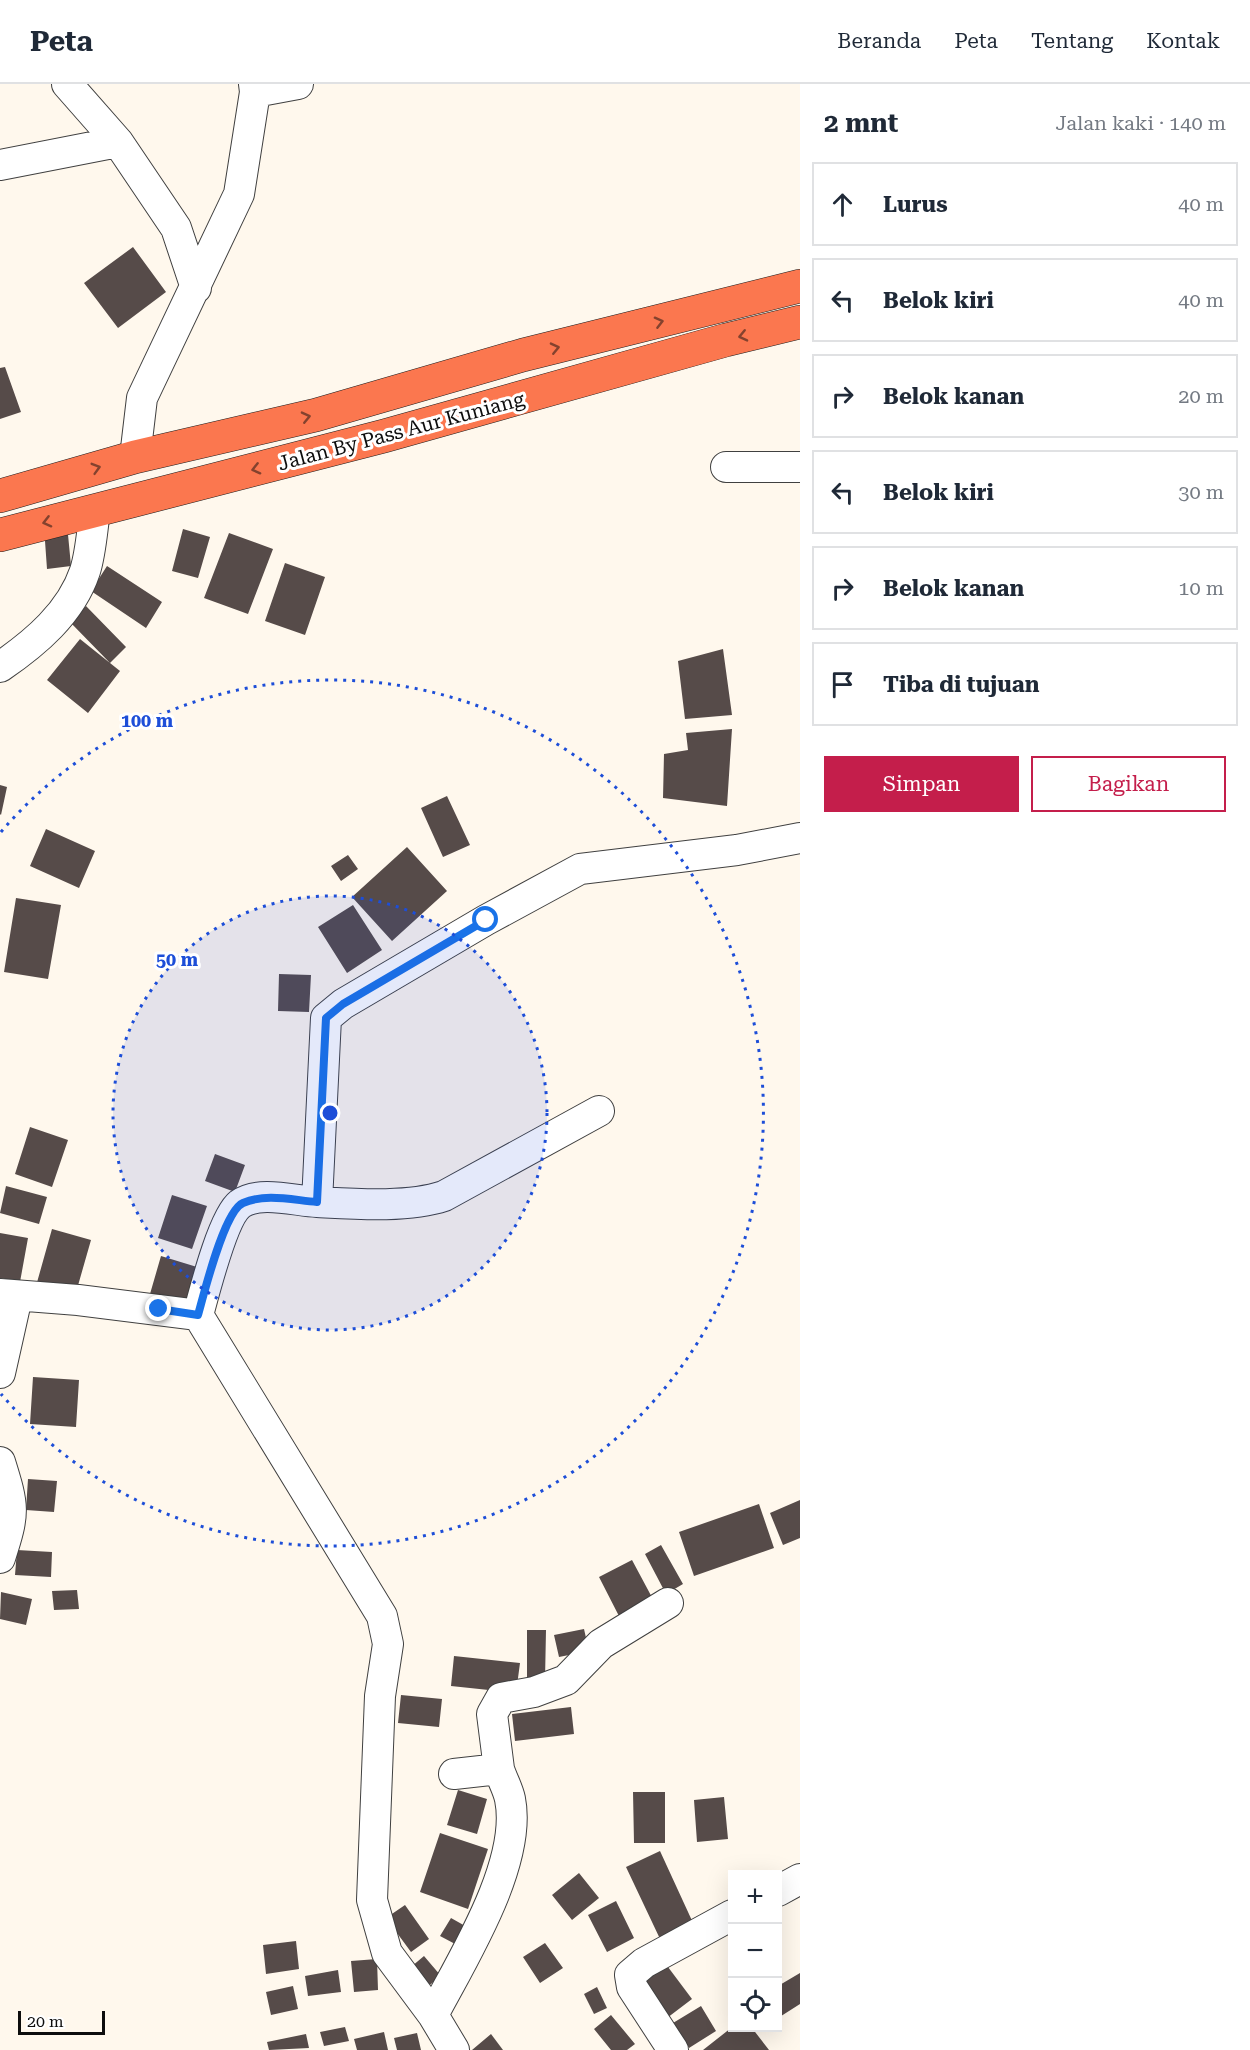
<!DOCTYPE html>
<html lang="id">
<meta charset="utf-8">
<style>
:root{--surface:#fff;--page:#f6f6f7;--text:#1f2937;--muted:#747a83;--line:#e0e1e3;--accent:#c41e4b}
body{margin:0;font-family:"Roboto Serif",serif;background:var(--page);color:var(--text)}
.controls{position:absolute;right:18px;bottom:18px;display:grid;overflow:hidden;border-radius:0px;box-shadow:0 6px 24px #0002}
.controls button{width:54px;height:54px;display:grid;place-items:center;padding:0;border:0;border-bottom:2px solid var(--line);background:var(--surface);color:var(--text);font:30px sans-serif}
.scale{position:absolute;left:18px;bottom:15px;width:87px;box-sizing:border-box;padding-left:6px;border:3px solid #0d0d0d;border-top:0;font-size:16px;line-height:21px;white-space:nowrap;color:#0d0d0d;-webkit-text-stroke:4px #fff;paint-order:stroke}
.stop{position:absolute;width:18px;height:18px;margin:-14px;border:4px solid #1a73e8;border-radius:50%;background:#fff}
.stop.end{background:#1a73e8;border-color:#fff;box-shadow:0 2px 6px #0008}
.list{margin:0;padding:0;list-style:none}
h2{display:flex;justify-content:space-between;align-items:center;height:78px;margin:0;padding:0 24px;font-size:26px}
h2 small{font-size:20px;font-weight:400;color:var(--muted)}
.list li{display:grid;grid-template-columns:39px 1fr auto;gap:18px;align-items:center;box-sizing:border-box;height:84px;margin:0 12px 12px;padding:0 12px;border:2px solid var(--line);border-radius:0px}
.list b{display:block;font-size:22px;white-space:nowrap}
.list em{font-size:20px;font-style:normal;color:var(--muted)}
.actions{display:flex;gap:12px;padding:18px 24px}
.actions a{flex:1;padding:14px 0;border:2px solid var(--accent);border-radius:0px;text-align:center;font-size:21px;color:var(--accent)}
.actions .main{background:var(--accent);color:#fff}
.icon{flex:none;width:33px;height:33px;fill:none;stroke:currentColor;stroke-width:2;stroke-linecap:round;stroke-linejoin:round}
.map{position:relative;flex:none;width:800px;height:1966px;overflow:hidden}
header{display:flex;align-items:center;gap:36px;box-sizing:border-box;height:84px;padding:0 30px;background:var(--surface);border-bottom:2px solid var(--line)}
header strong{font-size:28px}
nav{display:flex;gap:33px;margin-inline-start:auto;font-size:21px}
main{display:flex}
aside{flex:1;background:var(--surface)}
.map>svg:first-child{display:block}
.building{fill:#564b49}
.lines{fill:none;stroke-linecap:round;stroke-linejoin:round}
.street-casing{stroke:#404040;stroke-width:32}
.highway-casing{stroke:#1e1e1e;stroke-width:34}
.street{stroke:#fff;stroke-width:30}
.highway{stroke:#fb774f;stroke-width:33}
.oneway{stroke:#84422e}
.route{stroke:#1a73e8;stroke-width:8}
.ring{fill:none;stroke:#1d4ed8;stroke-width:3;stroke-dasharray:3 6}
.labels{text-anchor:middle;stroke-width:6;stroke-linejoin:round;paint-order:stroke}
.street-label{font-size:20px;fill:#0d0d0d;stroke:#fff}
.centre{fill:#1d4ed8;stroke:#fff;stroke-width:3}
.ring-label{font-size:18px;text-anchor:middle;font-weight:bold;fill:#1d4ed8;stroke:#fff;stroke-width:6;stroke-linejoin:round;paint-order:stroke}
</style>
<header>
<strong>Peta</strong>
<nav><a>Beranda</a><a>Peta</a><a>Tentang</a><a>Kontak</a></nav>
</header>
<main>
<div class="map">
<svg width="800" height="1966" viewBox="0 0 800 1966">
<rect width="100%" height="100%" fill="#fff8ed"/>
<!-- building -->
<path class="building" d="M133 163 166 208 118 244 84 199Z
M5 283 21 328 0 335V284Z
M67 440 71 482 47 485 44 443Z
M183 445 210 453 198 494 172 487Z
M229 449 273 465 248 530 204 514Z
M285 479 325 493 305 551 265 537Z
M107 482 162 518 146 544 91 507Z
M86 522 126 563 110 579 70 538Z
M80 555 120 587 88 629 47 596Z
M723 565 732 631 685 635 678 577Z
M732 645 727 722 663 714 664 670 688 666 686 649Z
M0 701 7 703 1 731 0 730Z
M447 712 470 761 443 773 421 724Z
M46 745 95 767 79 804 30 782Z
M407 763 447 807 392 857 352 813Z
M348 771 358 785 341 797 331 782Z
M16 814 61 821 48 895 4 888Z
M353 821 382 866 347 889 318 843Z
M279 890 311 891 309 928 278 927Z
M30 1043 68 1056 52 1103 15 1090Z
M215 1070 245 1081 235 1108 205 1097Z
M6 1102 47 1113 39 1140 0 1129Z
M172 1111 207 1122 192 1165 158 1154Z
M52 1145 91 1156 75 1212 36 1202Z
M0 1149 28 1154 20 1198 0 1194Z
M161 1172 197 1183 186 1221 150 1210Z
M33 1293 79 1296 76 1343 30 1340Z
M28 1395 57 1397 54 1428 26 1426Z
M800 1416V1454L783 1461 770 1429Z
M759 1420 774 1464 694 1492 679 1448Z
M661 1461 683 1500 666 1510 645 1470Z
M17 1466 52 1468 51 1493 15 1491Z
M632 1476 655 1519 621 1536 599 1493Z
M77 1506 79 1525 54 1526 52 1507Z
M1 1508 32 1515 26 1541 0 1535Z
M584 1545 589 1567 559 1573 554 1551Z
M527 1546H546L545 1596H527Z
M454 1572 520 1579 516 1609 451 1602Z
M401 1611 442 1615 439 1643 398 1639Z
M571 1623 574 1650 515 1657 512 1630Z
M458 1706 487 1715 477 1750 447 1741Z
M633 1708H665V1759H634Z
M724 1713 728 1755 697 1758 694 1716Z
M440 1749 488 1765 468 1825 420 1808Z
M660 1767 694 1841 661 1857 626 1783Z
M579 1789 599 1814 572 1836 552 1811Z
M616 1817 634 1854 607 1868 588 1831Z
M405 1821 429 1855 411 1868 386 1834Z
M451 1834 467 1843 457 1861 440 1852Z
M296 1857 299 1885 266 1890 263 1861Z
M545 1859 563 1884 540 1899 523 1873Z
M424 1872 441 1892 421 1908 405 1888Z
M377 1875 378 1906 354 1908 351 1877Z
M665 1879 692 1915 667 1934 640 1898Z
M338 1886 341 1908 308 1912 305 1892Z
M800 1889V1920L778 1934V1902Z
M293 1902 298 1925 271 1931 266 1908Z
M597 1903 607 1924 594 1930 584 1910Z
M701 1922 716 1947 689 1964 673 1939Z
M611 1931 635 1960 627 1966H611L594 1945Z
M345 1943 349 1957 324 1962 320 1948Z
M731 1944H752L769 1966H703Z
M384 1948 388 1966H357L354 1955Z
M417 1949 421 1966H397L394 1954Z
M306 1950 309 1964 269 1966 267 1958Z
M491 1950 503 1966H472Z"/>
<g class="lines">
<defs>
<path id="street" d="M67 0 118 58 176 144 196 204
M255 8 298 0
M0 81 118 58
M135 373 142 314 239 110 255 8 254 0
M726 383H800
M0 583C35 559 71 529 85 487 91 468 92 446 95 427
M317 1118 326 934 343 920 486 836 580 785 737 766 800 754
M0 1210 78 1216 198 1231
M0 1289 17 1213
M0 1378C14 1423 15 1428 0 1474
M499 1685 492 1630 501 1614 534 1608 566 1596 601 1560 668 1519
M778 1807 800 1795
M433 1931C462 1876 523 1779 510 1715 508 1705 502 1695 499 1685L454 1690
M454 1966 433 1931 387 1869 372 1816 380 1612 388 1560 382 1532 198 1231C204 1209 223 1133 240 1120 260 1106 295 1117 317 1118 355 1120 408 1124 444 1112L599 1027
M673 1966 632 1903 630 1891 644 1879 732 1831"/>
<path id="highway" d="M0 412 135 373 316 331 523 271 800 202
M0 451 384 352 726 256 800 238"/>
</defs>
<!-- street casing -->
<use href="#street" class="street-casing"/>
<!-- highway casing -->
<use href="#highway" class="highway-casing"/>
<!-- street -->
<use href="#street" class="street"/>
<!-- highway -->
<use href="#highway" class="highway"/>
</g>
<!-- one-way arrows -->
<defs><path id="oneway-chevron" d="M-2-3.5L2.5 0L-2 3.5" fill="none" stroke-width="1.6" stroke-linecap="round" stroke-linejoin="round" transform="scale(1.5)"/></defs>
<g class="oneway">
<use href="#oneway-chevron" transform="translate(659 238) rotate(-14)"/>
<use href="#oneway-chevron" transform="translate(743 252) rotate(167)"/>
<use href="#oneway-chevron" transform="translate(555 264) rotate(-13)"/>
<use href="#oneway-chevron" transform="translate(306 333) rotate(-13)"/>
<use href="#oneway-chevron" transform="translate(96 384) rotate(-16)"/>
<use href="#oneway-chevron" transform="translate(256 385) rotate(166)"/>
<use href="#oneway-chevron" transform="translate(47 438) rotate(166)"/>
</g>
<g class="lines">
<!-- route -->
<path class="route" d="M159 1225 198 1231C204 1210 224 1127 243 1119 266 1109 292 1116 317 1118L326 934 343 920 486 836"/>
</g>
<!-- distance rings -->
<circle cx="330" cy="1029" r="217" fill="#1d4ed8" fill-opacity=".12"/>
<g class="ring">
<circle cx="330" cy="1029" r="217"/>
<path d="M1 748A433 433 0 1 1 1 1310"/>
</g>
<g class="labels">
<!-- street labels -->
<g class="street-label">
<text transform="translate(401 347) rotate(-15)" y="7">Jalan By Pass Aur Kuniang</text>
</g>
</g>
<circle cx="330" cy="1029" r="9" class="centre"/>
<g class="ring-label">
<text x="147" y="643">100 m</text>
<text x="177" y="882">50 m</text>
</g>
</svg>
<div class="controls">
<button>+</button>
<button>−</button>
<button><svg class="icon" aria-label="locate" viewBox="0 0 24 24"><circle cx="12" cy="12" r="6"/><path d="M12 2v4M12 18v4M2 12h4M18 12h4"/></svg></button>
</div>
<div class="scale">20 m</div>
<div class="stop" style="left:486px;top:836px"></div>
<div class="stop end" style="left:159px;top:1225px"></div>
</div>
<aside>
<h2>2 mnt<small>Jalan kaki · 140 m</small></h2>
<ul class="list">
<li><svg class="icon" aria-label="ahead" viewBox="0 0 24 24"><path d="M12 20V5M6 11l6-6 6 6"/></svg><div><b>Lurus</b></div><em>40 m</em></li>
<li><svg class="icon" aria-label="left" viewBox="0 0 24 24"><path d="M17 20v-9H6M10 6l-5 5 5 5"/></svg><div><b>Belok kiri</b></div><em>40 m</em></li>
<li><svg class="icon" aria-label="right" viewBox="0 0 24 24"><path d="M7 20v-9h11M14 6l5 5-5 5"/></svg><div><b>Belok kanan</b></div><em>20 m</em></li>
<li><svg class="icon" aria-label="left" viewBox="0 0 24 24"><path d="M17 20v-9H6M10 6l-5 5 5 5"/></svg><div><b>Belok kiri</b></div><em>30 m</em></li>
<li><svg class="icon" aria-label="right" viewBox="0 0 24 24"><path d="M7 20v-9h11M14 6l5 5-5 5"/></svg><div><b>Belok kanan</b></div><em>10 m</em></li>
<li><svg class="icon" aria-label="arrive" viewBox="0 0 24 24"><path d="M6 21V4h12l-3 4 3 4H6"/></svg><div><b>Tiba di tujuan</b></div></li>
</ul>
<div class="actions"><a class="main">Simpan</a><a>Bagikan</a></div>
</aside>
</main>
